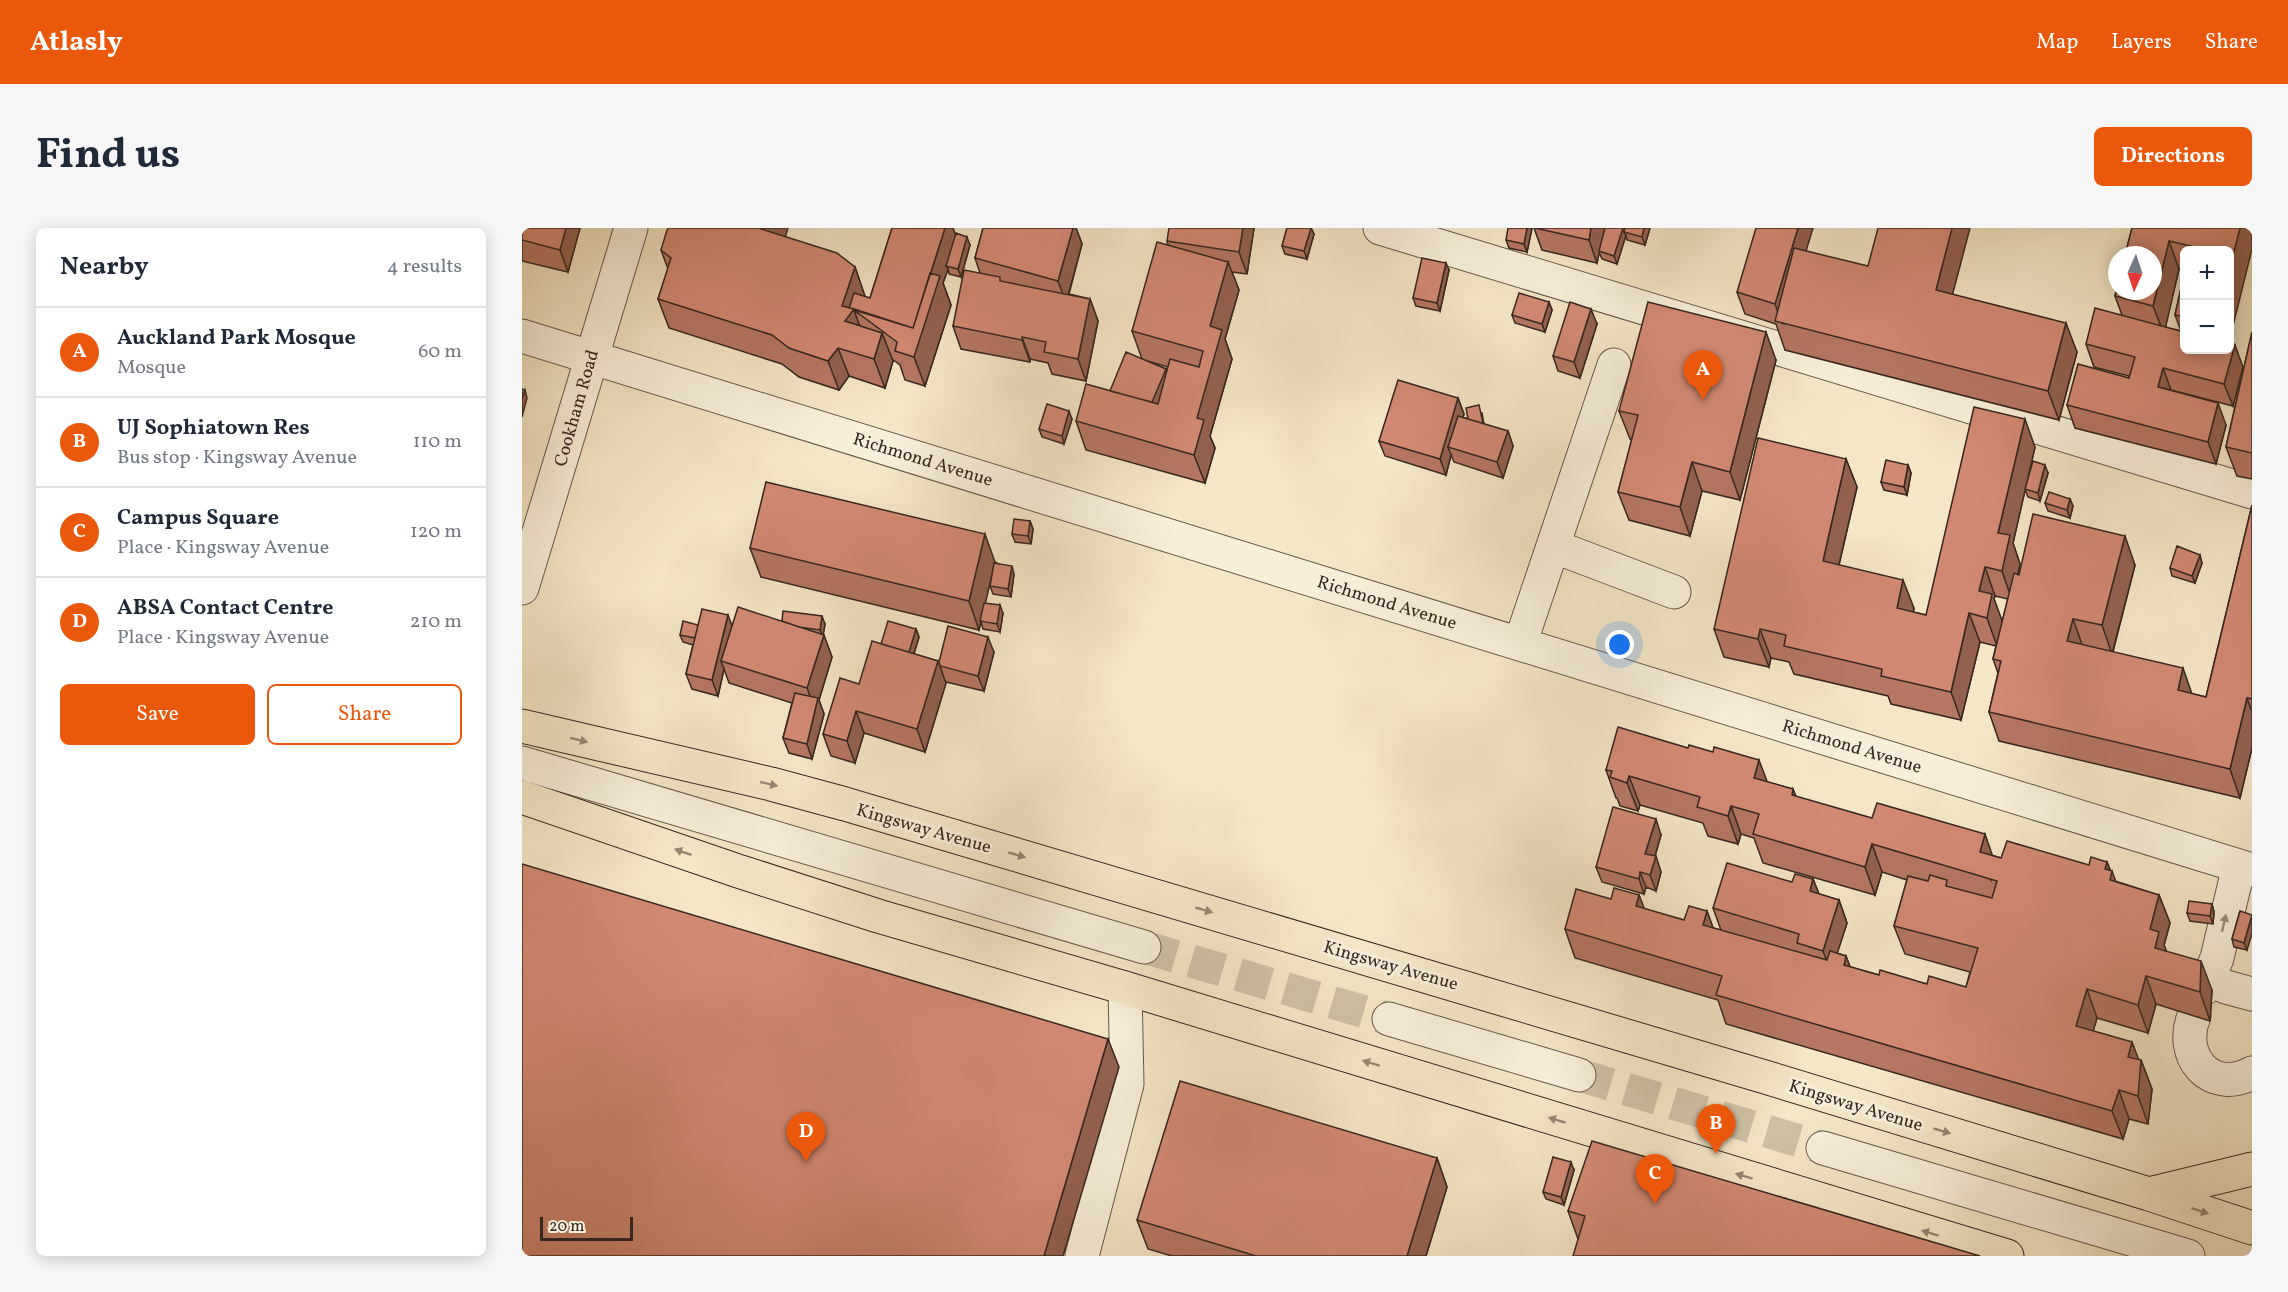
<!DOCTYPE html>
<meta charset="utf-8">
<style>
:root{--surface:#fff;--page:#f6f6f7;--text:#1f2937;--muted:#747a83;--line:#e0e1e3;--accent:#ea580c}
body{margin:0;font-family:Vollkorn,serif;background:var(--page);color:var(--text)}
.controls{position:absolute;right:18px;top:18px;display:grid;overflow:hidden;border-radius:9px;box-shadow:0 3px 15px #0003}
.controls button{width:54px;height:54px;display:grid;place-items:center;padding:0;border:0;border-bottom:2px solid var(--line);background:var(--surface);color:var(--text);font:30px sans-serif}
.compass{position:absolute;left:1586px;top:18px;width:54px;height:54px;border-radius:50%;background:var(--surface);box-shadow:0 3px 15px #0003;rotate:183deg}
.scale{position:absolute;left:18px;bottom:15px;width:93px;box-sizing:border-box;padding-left:6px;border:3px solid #372720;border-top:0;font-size:16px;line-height:21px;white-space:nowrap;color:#372720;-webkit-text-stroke:4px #f8efdb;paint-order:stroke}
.you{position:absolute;left:1098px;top:417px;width:21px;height:21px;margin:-15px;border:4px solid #fff;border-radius:50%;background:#1a73e8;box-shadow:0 0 0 9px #1a73e833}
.badge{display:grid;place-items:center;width:39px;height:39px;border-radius:50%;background:var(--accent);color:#fff;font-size:20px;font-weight:700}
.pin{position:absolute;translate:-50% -50px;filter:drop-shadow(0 2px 3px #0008)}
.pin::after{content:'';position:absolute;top:32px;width:21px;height:18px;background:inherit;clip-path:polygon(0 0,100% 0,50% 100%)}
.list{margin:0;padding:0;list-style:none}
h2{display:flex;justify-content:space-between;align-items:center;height:78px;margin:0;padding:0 24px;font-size:26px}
h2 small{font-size:20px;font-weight:400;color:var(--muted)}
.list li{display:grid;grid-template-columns:39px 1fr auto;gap:18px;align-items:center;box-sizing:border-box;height:90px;padding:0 24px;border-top:2px solid var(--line)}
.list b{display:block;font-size:22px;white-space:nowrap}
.list p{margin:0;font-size:20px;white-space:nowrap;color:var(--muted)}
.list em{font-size:20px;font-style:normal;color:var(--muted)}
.actions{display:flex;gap:12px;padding:18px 24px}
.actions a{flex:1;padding:14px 0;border:2px solid var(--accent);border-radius:9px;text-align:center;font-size:21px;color:var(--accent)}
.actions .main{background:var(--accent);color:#fff}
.map{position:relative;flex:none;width:1730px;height:1028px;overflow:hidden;border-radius:9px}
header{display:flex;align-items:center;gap:36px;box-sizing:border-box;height:84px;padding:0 30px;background:var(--accent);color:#fff}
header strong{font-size:28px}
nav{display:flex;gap:33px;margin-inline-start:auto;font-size:21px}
.intro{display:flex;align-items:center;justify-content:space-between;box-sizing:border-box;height:144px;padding:0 36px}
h1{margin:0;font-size:42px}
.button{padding:15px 27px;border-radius:9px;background:var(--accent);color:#fff;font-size:21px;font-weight:700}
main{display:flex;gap:36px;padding:0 36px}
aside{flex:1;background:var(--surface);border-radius:9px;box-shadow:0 3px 15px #0003}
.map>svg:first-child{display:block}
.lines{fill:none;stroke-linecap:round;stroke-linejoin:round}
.minor-tunnel{stroke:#cec0a6;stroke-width:33;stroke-dasharray:33 16;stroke-linecap:butt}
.minor-casing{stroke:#66574a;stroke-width:35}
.major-casing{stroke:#372720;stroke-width:35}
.minor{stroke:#f8efdb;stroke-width:33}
.major{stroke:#f4e6c7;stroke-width:33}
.wall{fill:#b57663;stroke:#372720;stroke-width:1.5;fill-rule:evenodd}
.shaded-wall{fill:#936050;stroke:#372720;stroke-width:1.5}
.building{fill:#d28973;stroke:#372720;stroke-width:1.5}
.oneway{fill:#968674}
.oneway2{fill:#988b7e}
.labels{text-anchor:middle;stroke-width:6;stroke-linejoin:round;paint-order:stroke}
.street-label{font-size:18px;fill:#372720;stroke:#f8efdb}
</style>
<header>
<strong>Atlasly</strong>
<nav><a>Map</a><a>Layers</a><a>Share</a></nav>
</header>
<div class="intro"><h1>Find us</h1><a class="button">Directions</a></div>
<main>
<aside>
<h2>Nearby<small>4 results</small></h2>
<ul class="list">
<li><span class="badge">A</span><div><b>Auckland Park Mosque</b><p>Mosque</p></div><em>60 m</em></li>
<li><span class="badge">B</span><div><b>UJ Sophiatown Res</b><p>Bus stop · Kingsway Avenue</p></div><em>110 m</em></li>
<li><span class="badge">C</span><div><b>Campus Square</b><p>Place · Kingsway Avenue</p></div><em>120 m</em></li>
<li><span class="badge">D</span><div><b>ABSA Contact Centre</b><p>Place · Kingsway Avenue</p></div><em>210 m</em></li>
</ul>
<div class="actions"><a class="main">Save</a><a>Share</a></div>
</aside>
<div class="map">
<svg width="1730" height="1028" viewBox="0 0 1730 1028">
<rect width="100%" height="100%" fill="#f4e6c7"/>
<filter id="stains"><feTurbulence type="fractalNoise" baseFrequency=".00333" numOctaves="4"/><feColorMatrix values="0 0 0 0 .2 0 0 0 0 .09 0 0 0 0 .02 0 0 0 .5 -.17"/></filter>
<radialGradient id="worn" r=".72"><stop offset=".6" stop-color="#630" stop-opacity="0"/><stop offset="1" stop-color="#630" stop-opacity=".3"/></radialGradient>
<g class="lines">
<!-- minor-tunnel -->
<path class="minor-tunnel" d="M622 719 867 791
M1057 847 1301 920"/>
<defs>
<path id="minor" d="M858 0 1730 264
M0 108 1730 642
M1031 318 1152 364
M0 360 109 0
M998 416 1092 137
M0 535 622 719
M1686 751 1704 759 1730 766
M1683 760 1695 730 1717 638
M1672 788C1656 828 1688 867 1730 845
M867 791 1057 847
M1301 920 1666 1028
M560 1028 605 856 603 760"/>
<path id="major" d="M0 498 249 556 323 576 1243 849 1627 966 1730 1000
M0 569 216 643 356 688 603 760 1485 1028
M1627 966 1730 941"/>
</defs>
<!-- minor casing -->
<use href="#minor" class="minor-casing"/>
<!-- major casing -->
<use href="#major" class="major-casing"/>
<!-- minor -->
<use href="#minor" class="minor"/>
<!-- major -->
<use href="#major" class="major"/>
</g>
<!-- wall -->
<path class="wall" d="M0 0H58L46 44 0 33Z
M370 0H431L433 7 448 17 439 49 427 46 426 41 421 55 429 77 403 158 383 152 378 137 370 131 371 133 363 160 327 148 317 162 277 149 260 136 147 100 136 71 146 41 139 22 264 9 333 39 343 69 348 70Z
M461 0H554L560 16 547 66 568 71 576 93 564 153 530 146 526 135 508 131V134L439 121 431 98 458 45 453 30Z
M732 0 725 46 710 44 717 62 703 111 710 131 688 208 693 220 683 255 564 222 554 193 588 163 620 131 610 103 646 17 645 13ZM622 132 646 139 645 144 644 141Z
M765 0H789L792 6 785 31 763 26 760 18Z
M1010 0 1005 24 987 20 984 12Z
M1012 0H1083L1080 10 1103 0H1128L1123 17 1105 12 1104 7 1095 36 1080 31 1077 24 1075 35 1020 22Z
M1610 0 1707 22H1662V43L1657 41 1643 99 1659 103 1653 87 1662 47V122L1721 139 1711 178 1649 162 1704 197 1694 236 1553 200 1545 177 1607 150V148L1572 139 1564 116 1600 87 1593 68Z
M1284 23 1431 66 1555 124 1537 192 1263 122 1254 96 1223 86 1215 64Z
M927 42 918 83 894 78 891 70Z
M1027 74 1030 82 1023 104 993 95 990 87Z
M1075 96 1058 150 1036 143 1031 128Z
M1730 104V251L1715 248 1704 219Z
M1254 132 1218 272 1180 263 1168 308 1107 292 1096 264 1110 212 1108 211 1097 183Z
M936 170 942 186 941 189 946 191 960 185 962 196 986 203 991 218 981 250 932 234 929 227 924 247 863 228 857 213Z
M550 191 542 216 520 209 517 201Z
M1513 219 1504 258 1526 245 1518 273 1506 269 1503 262 1491 315 1498 336 1496 346 1613 337 1591 424 1670 466 1684 469 1730 277V520L1718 570 1477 513 1467 484 1476 445 1471 431 1474 418 1458 414 1439 492 1369 476 1366 468 1272 446 1267 434 1249 430 1247 439 1202 429 1192 401 1324 231 1335 259 1317 337 1392 380 1391 384 1404 387ZM1473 368 1486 371 1480 394 1472 371Z
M1386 237 1389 245 1385 267 1362 262 1359 254Z
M1548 271 1551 278 1548 290 1526 283 1523 275Z
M508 293 511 301 509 316 493 314 490 306Z
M228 320 473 334 492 346 489 369 471 366 468 358 470 345 463 375 481 385 478 404 461 401 459 394 457 402 239 349Z
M1680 335 1673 355 1650 348 1648 340Z
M260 393 303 396 301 406 310 429 297 472 302 486 290 531 267 525 261 510 270 475 207 455 202 441 196 468 170 461 164 446 171 417 161 414 158 407 176 397 210 398Z
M394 401 397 409 392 426 416 433 472 424 462 463 424 454V455L403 524 342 505 333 535 309 528 301 506 337 456 359 416Z
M1084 542 1245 554 1271 561 1274 569 1479 630 1567 637 1585 634 1593 653 1637 667 1648 695 1642 717 1644 723 1690 762 1688 793 1634 776 1626 805 1575 790 1571 803 1610 814 1616 831 1619 832 1630 861 1626 896 1607 891 1601 911 1204 796 1196 772 1053 730 1043 701 1089 671 1117 667 1122 681 1162 692 1185 683 1191 700 1199 702 1191 680 1270 654 1291 651 1297 666 1317 672 1325 695 1315 725 1324 728 1328 739 1357 747 1405 756 1444 759 1448 744 1383 726 1372 698 1385 652 1360 644 1353 667 1241 635 1232 610 1219 606 1216 616 1186 608 1181 595 1118 577 1116 583 1098 578 1095 570H1094Z
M1139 607 1133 628 1139 644 1134 663 1124 659 1122 666 1080 654 1074 639Z
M1690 676 1692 684 1691 696 1668 693 1665 685Z
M1718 683 1725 722 1712 719 1710 711Z
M915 930 925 959 904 1028H650L626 1021 615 992Z
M1052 942 1042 977 1024 971 1021 964Z
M1046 983 1458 1028 1056 1011Z"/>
<!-- shaded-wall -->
<path class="shaded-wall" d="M44 0H58L46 44 38 22Z
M240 0H266L262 13 239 1Z
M423 0H431L435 11 424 38 426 41 421 55 429 77 403 158 392 129 391 102Z
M551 0H554L560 16 544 75 536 53Z
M721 0H732L725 46 717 24Z
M789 0 792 6 785 31 782 23Z
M1005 0H1010L1005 24 1002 16Z
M1069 0H1083L1075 35 1067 12Z
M1101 0H1103L1102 4 1104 7 1095 36 1092 28Z
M1122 0H1128L1123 17 1120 9Z
M1276 0H1291L1262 96 1260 95 1253 76Z
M1430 0H1448L1424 91 1414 62Z
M1718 0H1730V21L1707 114V43Z
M445 9 448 17 439 49 436 41Z
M1647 13 1657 41 1642 106 1631 78Z
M706 34 717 62 703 111 710 131 688 208 693 220 683 255 672 227 675 190 688 98Z
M924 35 927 42 918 83 915 75Z
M333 39 343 68 337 86 332 82 342 110 323 93 320 78Z
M568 71 576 93 564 153 556 131Z
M1027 74 1030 82 1023 104 1020 96Z
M1069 81 1075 96 1058 150 1052 134Z
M1544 95 1555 124 1537 192 1526 163Z
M1244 104 1254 132 1218 272 1208 244Z
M360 105 371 133 363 160 352 131Z
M500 109 508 131V134L500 112Z
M1713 117 1721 139 1711 178 1702 156Z
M316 120 327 148 317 162 306 133Z
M1641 140 1649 162 1636 159Z
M644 141 649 157 632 197 626 182Z
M3 162 5 170 0 189V171Z
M936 170 942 186 932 220 926 219 929 227 924 247 918 231Z
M1696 175 1704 197 1694 236 1686 214Z
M547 183 550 191 542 216 540 208Z
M1503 191 1513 219 1491 315 1498 336 1490 372 1480 343 1476 305Z
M986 203 991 218 981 250 975 234Z
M1324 231 1335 259 1311 362 1301 333Z
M1170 234 1180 263 1168 308 1158 279Z
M1386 237 1389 245 1385 267 1382 259Z
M1523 237 1526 245 1518 273 1516 265Z
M1548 271 1551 278 1548 290 1545 282Z
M508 293 511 301 509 316 506 308Z
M463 306 473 334 457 402 447 373Z
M1603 308 1613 337 1590 426 1580 397Z
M1678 327 1680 335 1673 355 1670 348Z
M490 338 492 346 489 369 486 361Z
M1463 339 1473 368 1472 371 1481 395 1475 418 1465 390 1457 363Z
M1381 352 1392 380 1386 408 1375 380Z
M478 377 481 385 478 404 475 396Z
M1447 385 1458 414 1439 492 1429 464Z
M206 387 212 403 199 433 202 441 196 468 190 452Z
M300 388 303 396 301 409 298 402Z
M1551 391 1561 419 1545 413Z
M394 401 397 409 386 444 383 436Z
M1238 401 1249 430 1247 439 1236 411Z
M302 407 310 429 297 472 302 486 290 531 285 516 293 482 285 460Z
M466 409 472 424 462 463 456 448Z
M416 433 424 455 403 524 395 501Z
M1661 440 1671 469 1656 462Z
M1725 470 1730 484V520L1718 570 1708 541Z
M334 483 342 505 333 535 325 513Z
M1237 532 1248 561 1232 550Z
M1107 548 1118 577 1116 583 1105 555Z
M1271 561 1282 589 1270 567Z
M1209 578 1219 606 1216 616 1206 588Z
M1134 591 1139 607 1129 641 1123 626Z
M1463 606 1473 635 1469 652 1458 624Z
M1350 616 1360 644 1353 667 1343 639Z
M1134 628 1139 644 1134 663 1128 647Z
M1585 634 1589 645 1590 643 1600 671 1598 680 1583 641Z
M1118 644 1124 659 1122 666 1117 651Z
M1291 651 1300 674 1288 663Z
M1117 667 1128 695 1114 678Z
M1637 667 1648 695 1642 717 1648 732 1633 720 1628 701Z
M1317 672 1325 695 1309 745 1301 723Z
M1690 676 1692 684 1691 696 1688 688Z
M1185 683 1195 711 1181 697Z
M1730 688V706L1725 722 1722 715Z
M1324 728 1335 757 1322 737Z
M1679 733 1690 762 1688 793 1678 764Z
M1624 748 1634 776 1626 805 1616 777Z
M1565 761 1575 790 1564 827 1554 798Z
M586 811 597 839 541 1028H522Z
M1610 814 1619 838V832L1630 861 1626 896 1616 868 1606 829Z
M1597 862 1607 891 1601 911 1590 883Z
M915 930 925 959 904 1028H885Z
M1049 934 1052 942 1042 977 1039 969Z"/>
<!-- building -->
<path class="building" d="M0 0H44L38 22 0 12Z
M147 0H240L239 1 315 25 333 39 320 78 332 81 323 93 360 105 352 131 316 120 306 133 267 120 250 107 136 71 149 30 139 22 145 2Z
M370 0H423L391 100 332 81 333 84 332 81 327 80 332 65 348 70Z
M461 0H551L536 53 453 30Z
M647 0H721L717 24 645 13Z
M765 0H789L782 23 760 18Z
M986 0H1005L1002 16 984 12Z
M1013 0H1069L1067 12Z
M1083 0H1101L1092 28 1077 23Z
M1103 0H1122L1120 9 1102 4Z
M1234 0H1276L1253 76 1215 64Z
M1356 0H1430L1414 62 1544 95 1526 163 1253 93 1272 20 1346 38Z
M1610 0H1718L1707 43V22H1668L1669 18 1647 13 1631 78 1593 68 1595 61V63H1631V27H1603Z
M434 5 445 9 436 41 424 38Z
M635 14 706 34 688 98 700 102 675 190 682 192 672 227 554 193 564 156 636 176 648 131 677 139 681 123 610 103Z
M900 30 924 35 915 75 891 70Z
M442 42 478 49V53L568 71 556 131 522 124 524 114 500 109V112L431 98Z
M408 45 418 48 392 129 373 123 375 114 332 82 391 100Z
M1662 47V89L1653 87Z
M997 65 1027 74 1020 96 990 87Z
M1048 74 1069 81 1052 134 1031 128Z
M1126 74 1244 104 1208 244 1170 234 1158 279 1096 264 1116 187 1097 183Z
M1573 80 1662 104V122H1707V115L1713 117 1702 156 1641 140 1636 159 1696 175 1686 214 1545 177 1556 136 1607 150 1613 129 1564 116Z
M1730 104V225L1704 219Z
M604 124 644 141 630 174 588 163Z
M876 152 936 170 918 231 857 213Z
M0 161 3 162 0 171Z
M525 176 547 183 540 208 517 201Z
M957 177 961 195H960L946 191 944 180Z
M1452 179 1503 191 1476 305 1488 307 1480 343 1463 339 1457 363 1470 366 1465 390 1447 385 1429 464 1359 448 1360 441 1262 418 1264 407 1238 401 1236 411 1192 401 1236 210 1324 231 1301 333 1381 352 1375 380 1404 387Z
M936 188 986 203 975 234 926 219Z
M1364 232 1386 237 1382 259 1359 254Z
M1511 233 1523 237 1516 265 1503 261Z
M244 254 463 306 447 373 228 320Z
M1527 264 1548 271 1545 282 1523 275Z
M1730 277V471L1725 470 1708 541 1467 484 1479 433 1471 431 1492 345 1497 347 1511 286 1603 308 1580 397 1551 391 1545 413 1661 440 1656 462 1684 469Z
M492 291 508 293 506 308 490 306Z
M1655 318 1678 327 1670 348 1648 340Z
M472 335 490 338 486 361 468 358Z
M462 375 478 377 475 396 458 393Z
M216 379 302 407 285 460 199 433Z
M180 381 206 387 190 452 164 446Z
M261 383 300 388 298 402 277 399 260 393Z
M161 393 176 397 173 410 158 407Z
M366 393 394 401 387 424 359 416Z
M426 398 466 409 456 448 418 438 417 434Z
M350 413 416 433 395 501 334 483 325 513 301 506 318 450 337 456Z
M273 465 296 470 285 516 261 510Z
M1096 499 1166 520 1167 517 1191 524 1192 519 1237 532 1232 550 1271 561 1270 567 1350 590 1355 575 1463 606 1458 624 1479 630 1485 613 1567 637 1569 629 1585 634 1583 641 1590 643 1588 652 1637 667 1628 701 1637 704 1633 720 1679 733 1678 764 1624 748 1616 777 1565 761 1554 798 1610 814 1606 829 1619 832 1616 868 1597 862 1590 883 1194 767 1200 748 1043 701 1054 661 1089 671 1092 660 1117 667 1114 678 1162 692 1167 678 1185 683 1181 697 1305 732 1308 723 1324 728 1322 737 1357 747 1358 742 1405 756 1407 748 1444 759 1456 720 1372 698 1386 648 1406 653 1408 647 1425 652 1424 658 1470 670 1475 653 1350 616 1343 639 1231 606 1237 586 1209 578 1206 588 1175 579 1178 569 1107 548 1105 555 1088 549 1090 543 1084 542Z
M1091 579 1134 591 1123 626 1134 628 1128 647 1118 644 1117 651 1074 639Z
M1205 635 1270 654 1273 646 1291 651 1288 663 1317 672 1301 723 1275 715 1277 706 1191 680Z
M0 636 586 811 522 1028H0Z
M1667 673 1690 676 1688 688 1665 685Z
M1718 683 1730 687 1722 715 1710 711Z
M658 853 915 930 885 1028H734L615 992Z
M1070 913 1458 1028H1051L1063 988 1046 983Z
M1031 929 1049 934 1039 969 1021 964Z"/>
<!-- one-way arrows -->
<defs><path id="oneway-solid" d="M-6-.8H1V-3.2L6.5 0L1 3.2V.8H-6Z" transform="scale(1.5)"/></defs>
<g class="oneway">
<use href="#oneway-solid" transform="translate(57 512) rotate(14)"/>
<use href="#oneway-solid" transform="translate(247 556) rotate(13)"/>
<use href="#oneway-solid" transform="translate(161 624) rotate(-161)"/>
<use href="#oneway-solid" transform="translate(495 627) rotate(16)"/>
<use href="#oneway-solid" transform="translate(682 682) rotate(16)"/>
<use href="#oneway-solid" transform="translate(849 835) rotate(-163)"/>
<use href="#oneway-solid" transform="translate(1035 892) rotate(-163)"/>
<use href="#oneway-solid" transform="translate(1420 903) rotate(17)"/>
<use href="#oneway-solid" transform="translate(1222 948) rotate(-163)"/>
<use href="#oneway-solid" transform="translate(1678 983) rotate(18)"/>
<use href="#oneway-solid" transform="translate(1408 1005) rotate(-163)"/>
</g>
<use class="oneway2" href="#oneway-solid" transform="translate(1702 695) rotate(-77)"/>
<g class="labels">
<!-- street labels -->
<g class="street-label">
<text transform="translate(54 180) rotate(-74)" y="6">Cookham Road</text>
<text transform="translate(401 231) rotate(17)" y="6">Richmond Avenue</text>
<text transform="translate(865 374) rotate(17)" y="6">Richmond Avenue</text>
<text transform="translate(1330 518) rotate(17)" y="6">Richmond Avenue</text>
<text transform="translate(402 600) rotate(16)" y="6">Kingsway Avenue</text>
<text transform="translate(869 737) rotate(16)" y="6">Kingsway Avenue</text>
<text transform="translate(1334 877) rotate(17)" y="6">Kingsway Avenue</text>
</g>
</g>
<rect width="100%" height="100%" filter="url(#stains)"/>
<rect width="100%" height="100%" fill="url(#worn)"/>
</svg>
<div class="controls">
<button>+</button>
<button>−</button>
</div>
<svg class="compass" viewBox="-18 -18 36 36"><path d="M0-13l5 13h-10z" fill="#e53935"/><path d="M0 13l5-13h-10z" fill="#747a83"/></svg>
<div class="scale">20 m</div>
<div class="you"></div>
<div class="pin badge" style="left:1181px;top:172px">A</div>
<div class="pin badge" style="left:1194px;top:926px">B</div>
<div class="pin badge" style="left:1133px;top:976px">C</div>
<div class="pin badge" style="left:284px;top:934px">D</div>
</div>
</main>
